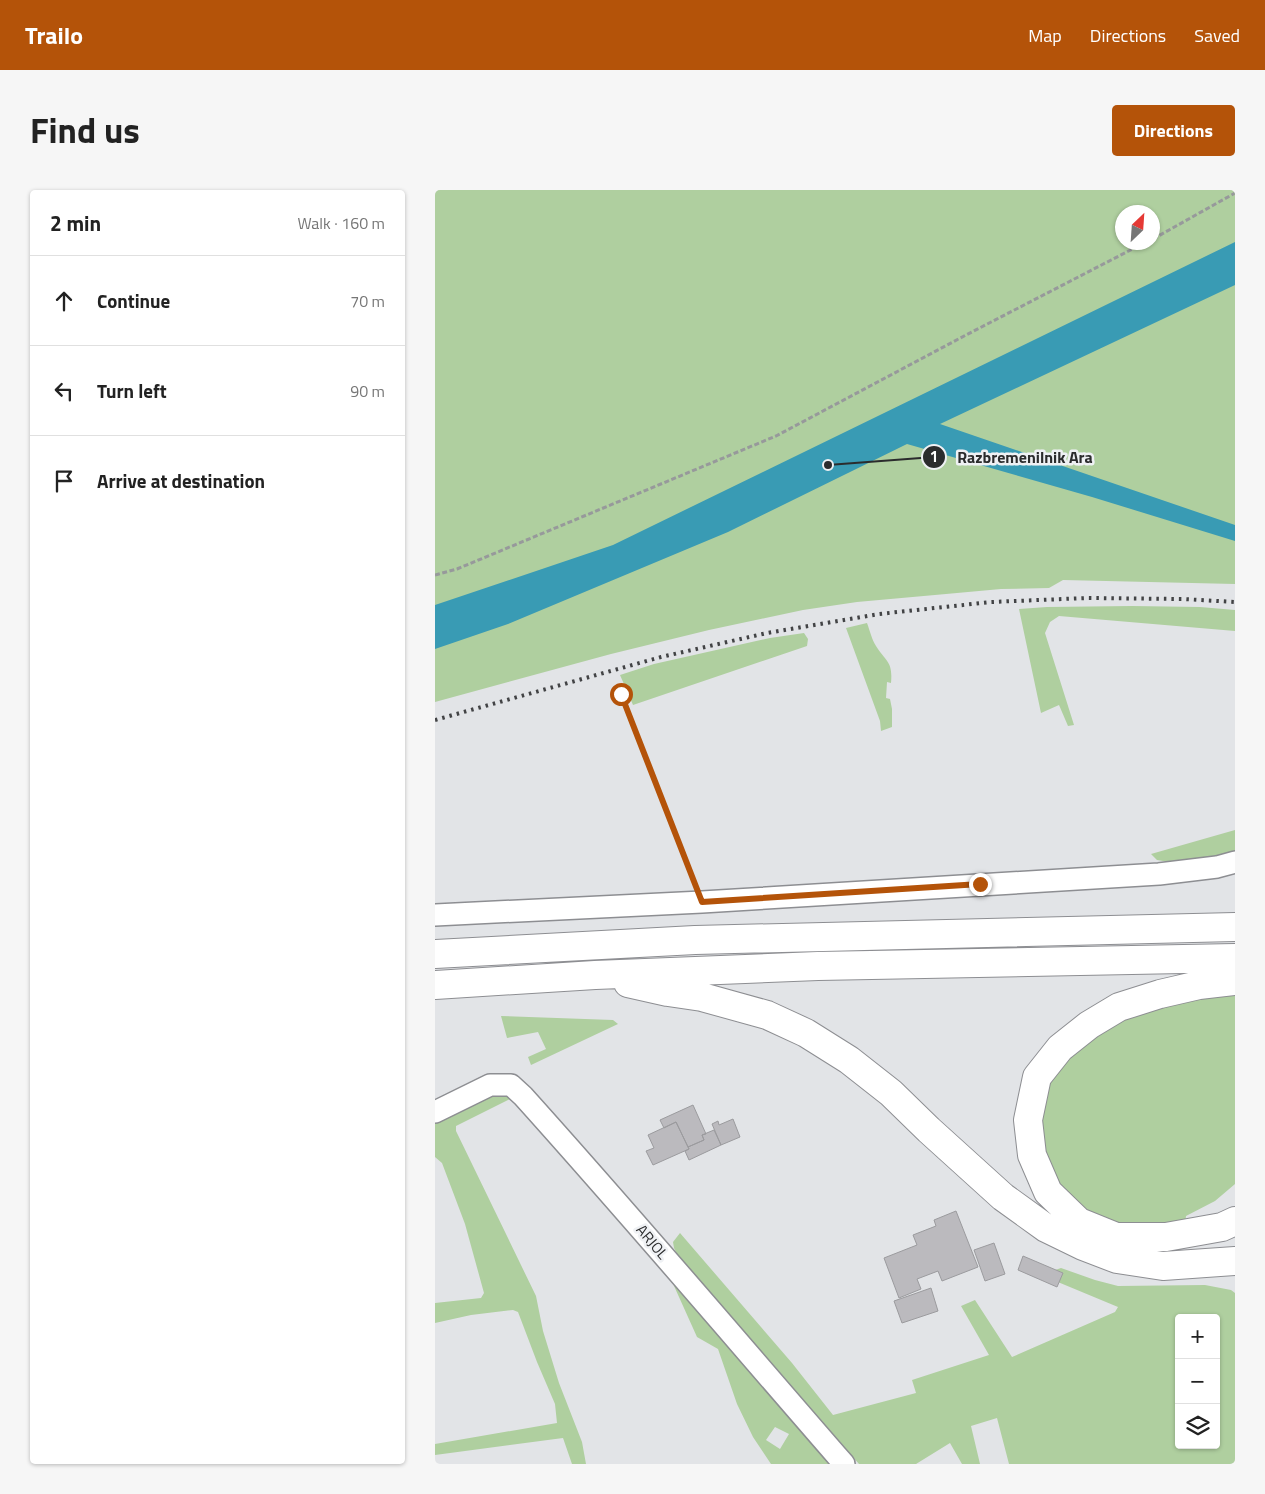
<!DOCTYPE html>
<meta charset="utf-8">
<style>
:root{--surface:#fff;--page:#f6f6f6;--text:#222;--muted:#767676;--line:#e0e0e0;--accent:#b45309}
body{margin:0;font-family:"Titillium Web",sans-serif;background:var(--page);color:var(--text)}
.controls{position:absolute;right:15px;bottom:15px;display:grid;overflow:hidden;border-radius:5px;box-shadow:0 1px 4px #0004}
.controls button{width:45px;height:45px;display:grid;place-items:center;padding:0;border:0;border-bottom:1px solid var(--line);background:var(--surface);color:var(--text);font:25px sans-serif}
.compass{position:absolute;left:680px;top:15px;width:45px;height:45px;border-radius:50%;background:var(--surface);box-shadow:0 1px 4px #0004;rotate:25deg}
.stop{position:absolute;width:15px;height:15px;margin:-11px;border:4px solid #b45309;border-radius:50%;background:#fff}
.stop.end{background:#b45309;border-color:#fff;box-shadow:0 1px 5px #0008}
.list{margin:0;padding:0;list-style:none}
h2{display:flex;justify-content:space-between;align-items:center;height:65px;margin:0;padding:0 20px;font-size:21px}
h2 small{font-size:16px;font-weight:400;color:var(--muted)}
.list li{display:grid;grid-template-columns:32px 1fr auto;gap:15px;align-items:center;box-sizing:border-box;height:90px;padding:0 20px;border-top:1px solid var(--line)}
.list b{display:block;font-size:19px;white-space:nowrap}
.list em{font-size:16px;font-style:normal;color:var(--muted)}
.icon{flex:none;width:28px;height:28px;fill:none;stroke:currentColor;stroke-width:2;stroke-linecap:round;stroke-linejoin:round}
.map{position:relative;flex:none;width:800px;height:1274px;overflow:hidden;border-radius:5px}
header{display:flex;align-items:center;gap:30px;box-sizing:border-box;height:70px;padding:0 25px;background:var(--accent);color:#fff}
header strong{font-size:24px}
nav{display:flex;gap:28px;margin-inline-start:auto;font-size:18px}
.intro{display:flex;align-items:center;justify-content:space-between;box-sizing:border-box;height:120px;padding:0 30px}
h1{margin:0;font-size:35px}
.button{padding:12px 22px;border-radius:5px;background:var(--accent);color:#fff;font-size:18px;font-weight:700}
main{display:flex;gap:30px;padding:0 30px}
aside{flex:1;background:var(--surface);border-radius:5px;box-shadow:0 1px 4px #0004}
.map>svg:first-child{display:block}
.green{fill:#afcf9f;fill-rule:evenodd}
.water{fill:#399bb4}
.building{fill:#bbbabe;stroke:#9b9b9e}
.lines{fill:none;stroke-linecap:round;stroke-linejoin:round}
.minor-casing{stroke:#8d8e92;stroke-width:24}
.trunk-casing{stroke:#8d8e92;stroke-width:30}
.path{stroke:#97999b;stroke-width:3;stroke-dasharray:5 2.5;stroke-linecap:butt}
.minor{stroke:#fff;stroke-width:21}
.trunk{stroke:#fff;stroke-width:28}
.rail{stroke:#424345;stroke-width:4;stroke-dasharray:2.5 5;stroke-linecap:butt}
.route{stroke:#b45309;stroke-width:6}
.labels{text-anchor:middle;stroke-width:5;stroke-linejoin:round;paint-order:stroke}
.street-label{font-size:15px;fill:#2b2c2d;stroke:#eff1f4}
.leader{fill:none;stroke:#2b2c2d;stroke-width:2}
.callout-dot{fill:#2b2c2d;stroke:#eff1f4;stroke-width:2}
.mark-label{font-size:15px;text-anchor:middle;font-weight:bold;fill:#fff}
.callout-label{font-size:16px;text-anchor:middle;font-weight:bold;fill:#2b2c2d;stroke:#eff1f4;stroke-width:5;stroke-linejoin:round;paint-order:stroke}
</style>
<header>
<strong>Trailo</strong>
<nav><a>Map</a><a>Directions</a><a>Saved</a></nav>
</header>
<div class="intro"><h1>Find us</h1><a class="button">Directions</a></div>
<main>
<aside>
<h2>2 min<small>Walk · 160 m</small></h2>
<ul class="list">
<li><svg class="icon" aria-label="ahead" viewBox="0 0 24 24"><path d="M12 20V5M6 11l6-6 6 6"/></svg><div><b>Continue</b></div><em>70 m</em></li>
<li><svg class="icon" aria-label="left" viewBox="0 0 24 24"><path d="M17 20v-9H6M10 6l-5 5 5 5"/></svg><div><b>Turn left</b></div><em>90 m</em></li>
<li><svg class="icon" aria-label="arrive" viewBox="0 0 24 24"><path d="M6 21V4h12l-3 4 3 4H6"/></svg><div><b>Arrive at destination</b></div></li>
</ul>
</aside>
<div class="map">
<svg width="800" height="1274" viewBox="0 0 800 1274">
<rect width="100%" height="100%" fill="#e2e4e7"/>
<!-- green -->
<path class="green" d="M0 0H800V394L628 390 614 398 566 399 511 404 422 412 368 420 274 440 176 464 0 512ZM688 22H718V52H688Z
M697 416 765 417 800 420V441L624 426 615 432 610 443 639 535 633 536 624 515 606 523 584 419 612 417Z
M432 433C435 441 437 450 441 456 451 472 458 471 456 493L452 492 451 508 455 509 457 519V537L446 541 445 531 411 438Z
M369 443 373 449 372 456 198 515 185 485 219 474 335 448Z
M800 640V666L734 672 722 670 716 664Z
M800 803V994L780 1011 751 1026 750 1034 677 1036 645 1019 622 998 603 945 612 895 624 874 668 839 706 822 742 810Z
M66 826 178 830 183 834 96 875 93 867 111 859 103 842 72 848Z
M63 904 70 905 77 908 21 936V941L101 1106 108 1141 124 1193 147 1252 151 1274H137L128 1248 0 1265V1254L122 1233 120 1214 102 1172 83 1122 78 1120 36 1125 0 1133V1113L46 1108 49 1103 30 1034 7 973 0 967V930L48 907Z
M245 1043 357 1173 398 1225 481 1203 477 1190 554 1165 526 1116 540 1110 577 1167 680 1122 683 1117 606 1085 626 1078 660 1090 683 1096 770 1095 796 1100 800 1103V1274H574L562 1228 536 1236 545 1274H527L515 1253 481 1274H424L242 1064 239 1058 238 1052ZM744 1128H781V1255H744Z
M235 1087 400 1274H336L318 1247 302 1214 283 1159 262 1147ZM340 1237 354 1244 345 1259 331 1250Z"/>
<!-- water -->
<path class="water" d="M800 52V95L505 234 800 335V351L657 307 472 254 293 342 73 434 0 459V415L178 355Z"/>
<!-- building -->
<path class="building" d="M258 915 271 944 267 945 269 950 253 957 241 932 229 938 225 930Z
M298 929 305 947 286 955 277 934 283 931 284 935Z
M241 932 254 959 218 975 211 961 219 958 213 945Z
M279 940 286 955 254 970 250 961 254 959 253 957 269 950 267 945Z
M521 1021 543 1077 507 1091 503 1081 482 1089 486 1099 464 1108 449 1068 482 1055 478 1045 501 1036 499 1030Z
M559 1053 570 1084 550 1091 539 1060Z
M588 1066 628 1083 622 1097 583 1080Z
M496 1098 503 1121 467 1133 459 1111Z"/>
<g class="lines">
<defs>
<path id="minor" d="M0 725 267 712 724 684 782 677 800 672
M0 922 55 895H76L88 906C197 1027 302 1151 409 1274"/>
<path id="trunk" d="M0 764 260 750 800 737
M800 791 764 795 725 804 684 817 654 835 625 858 602 887 593 930 597 965 613 1002 644 1032 681 1047H731L787 1037 800 1031
M193 793 233 802 267 807 332 825 371 843 414 870 456 903 494 940 568 1007 611 1038 648 1056 682 1069 728 1076 800 1071
M0 795 160 785 383 776 800 768"/>
</defs>
<!-- minor casing -->
<use href="#minor" class="minor-casing"/>
<!-- trunk casing -->
<use href="#trunk" class="trunk-casing"/>
<!-- path -->
<path class="path" d="M718 49 800 3
M0 385 22 379 341 246 531 145 711 52
M186 504 259 692"/>
<!-- minor -->
<use href="#minor" class="minor"/>
<!-- trunk -->
<use href="#trunk" class="trunk"/>
<!-- rail -->
<path class="rail" d="M0 530 226 467 332 443 444 424 556 412 652 408 748 409 800 412"/>
</g>
<g class="lines">
<!-- route -->
<path class="route" d="M186 504 267 712 545 694"/>
</g>
<g class="labels">
<!-- street labels -->
<g class="street-label">
<text transform="translate(217 1052) rotate(50)" y="5">ARJOL</text>
</g>
</g>
<!-- callouts -->
<path class="leader" d="M393 275L499 267"/>
<g class="callout-dot">
<circle cx="393" cy="275" r="5"/>
<circle cx="499" cy="267" r="12"/>
</g>
<g class="mark-label">
<text x="499" y="272">1</text>
</g>
<g class="callout-label">
<text x="590" y="273">Razbremenilnik Ara</text>
</g>
</svg>
<div class="controls">
<button>+</button>
<button>−</button>
<button><svg class="icon" aria-label="layers" viewBox="0 0 24 24"><path d="M12 4l9 5-9 5-9-5zM3 14l9 5 9-5"/></svg></button>
</div>
<svg class="compass" viewBox="-18 -18 36 36"><path d="M0-13l5 13h-10z" fill="#e53935"/><path d="M0 13l5-13h-10z" fill="#767676"/></svg>
<div class="stop" style="left:186px;top:504px"></div>
<div class="stop end" style="left:545px;top:694px"></div>
</div>
</main>
